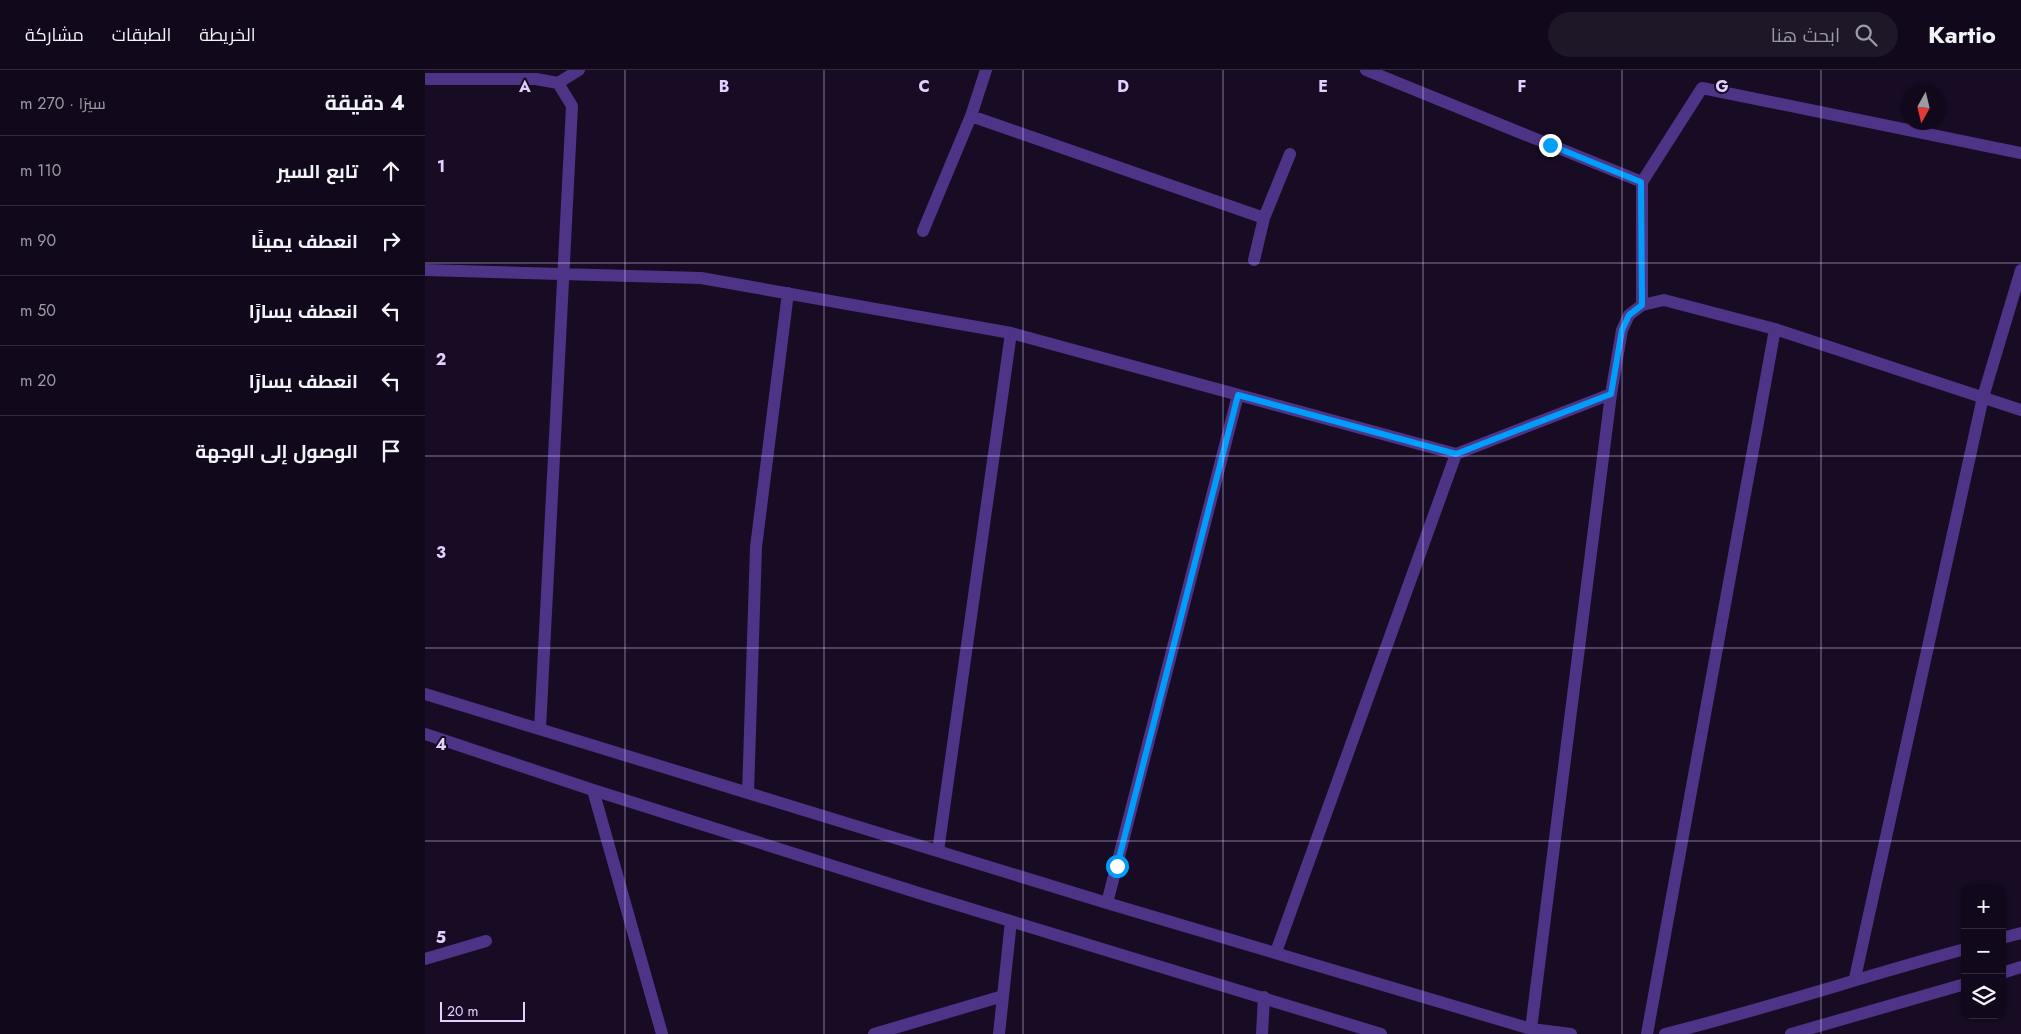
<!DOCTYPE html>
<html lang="ar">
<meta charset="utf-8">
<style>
:root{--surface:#11091b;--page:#1e1728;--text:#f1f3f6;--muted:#9c9aa3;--line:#302a3a}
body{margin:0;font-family:Jost,Cairo,sans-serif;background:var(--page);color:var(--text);direction:rtl}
.controls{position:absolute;right:15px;bottom:15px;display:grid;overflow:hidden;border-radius:10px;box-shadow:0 1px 4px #0004}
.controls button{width:45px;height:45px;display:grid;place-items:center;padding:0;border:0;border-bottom:1px solid var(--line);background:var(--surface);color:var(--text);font:25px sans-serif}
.compass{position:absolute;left:1476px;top:15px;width:45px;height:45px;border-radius:50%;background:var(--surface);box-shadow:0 1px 4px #0004;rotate:188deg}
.scale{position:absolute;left:15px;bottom:12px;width:85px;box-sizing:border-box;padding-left:5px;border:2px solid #e2d0ff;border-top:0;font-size:14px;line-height:18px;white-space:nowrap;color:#e2d0ff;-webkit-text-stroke:4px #170c24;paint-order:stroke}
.stop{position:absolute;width:15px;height:15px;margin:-11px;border:4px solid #009efb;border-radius:50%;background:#fff}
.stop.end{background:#009efb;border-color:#fff;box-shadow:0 1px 5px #0008}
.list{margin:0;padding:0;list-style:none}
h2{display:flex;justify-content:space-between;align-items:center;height:65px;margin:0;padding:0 20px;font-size:21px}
h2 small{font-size:16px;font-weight:400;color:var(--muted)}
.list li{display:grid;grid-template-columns:32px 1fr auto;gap:15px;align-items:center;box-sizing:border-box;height:70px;padding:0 20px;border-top:1px solid var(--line)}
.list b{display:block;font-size:19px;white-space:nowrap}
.list em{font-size:16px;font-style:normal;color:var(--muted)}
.icon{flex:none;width:28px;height:28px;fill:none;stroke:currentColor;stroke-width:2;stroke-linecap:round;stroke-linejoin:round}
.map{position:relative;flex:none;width:1596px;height:964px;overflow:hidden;direction:ltr}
header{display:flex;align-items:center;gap:30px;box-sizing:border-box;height:70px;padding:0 25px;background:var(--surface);border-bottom:1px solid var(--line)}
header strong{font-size:24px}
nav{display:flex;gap:28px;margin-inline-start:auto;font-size:18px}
.search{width:350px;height:45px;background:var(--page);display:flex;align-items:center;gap:12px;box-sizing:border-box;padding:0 18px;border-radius:28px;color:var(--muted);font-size:19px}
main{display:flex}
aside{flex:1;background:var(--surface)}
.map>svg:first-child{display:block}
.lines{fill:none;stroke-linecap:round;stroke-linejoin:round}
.street{stroke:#4d3487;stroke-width:12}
.route{stroke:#009efb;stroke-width:6}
.grid{fill:none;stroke:#e2d0ff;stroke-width:1;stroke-opacity:0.55}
.grid-label{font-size:16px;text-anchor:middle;font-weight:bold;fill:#e2d0ff;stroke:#170c24;stroke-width:4;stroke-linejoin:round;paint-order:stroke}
</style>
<header>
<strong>Kartio</strong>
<div class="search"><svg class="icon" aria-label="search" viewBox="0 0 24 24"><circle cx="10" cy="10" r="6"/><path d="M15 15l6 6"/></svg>ابحث هنا</div>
<nav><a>الخريطة</a><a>الطبقات</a><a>مشاركة</a></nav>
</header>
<main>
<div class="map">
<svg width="1596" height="964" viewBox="0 0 1596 964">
<rect width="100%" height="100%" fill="#170c24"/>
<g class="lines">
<!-- street -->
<path class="street" d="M941 0 1217 112
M0 9H111L133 13 154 0
M546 46 839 148
M498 161 546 46 561 0
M829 190 839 148 865 84
M0 200 276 208 586 263 1031 384 1186 324
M1217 235V112L1277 18 1596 83
M0 624 682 833 1106 959 1146 964
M115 659 147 36 133 13
M0 664 168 720 500 825 956 964
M168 720 237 964
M323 723 331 477 363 223
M513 781 586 263
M682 833 813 325
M1577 868 1596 863
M851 882 1031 384
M0 889 61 871
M1577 903 1596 897
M1430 908 1558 327 1596 200
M1106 959 1186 324 1197 260 1204 245 1217 235 1239 230 1350 259 1596 340
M449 964 578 926
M574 964 586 851
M837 964 839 927
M1222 964 1350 259
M1240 964C1341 939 1439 906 1540 879
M1366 964 1540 914"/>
</g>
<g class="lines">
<!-- route -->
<path class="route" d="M692 796 813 325 1031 384 1186 324 1197 260 1204 245 1217 235 1216 112 1125 75"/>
</g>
<!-- grid -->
<path class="grid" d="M200 0V964M399 0V964M598 0V964M798 0V964M998 0V964M1197 0V964M1396 0V964M0 193H1596M0 386H1596M0 578H1596M0 771H1596"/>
<g class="grid-label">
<text x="100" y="22">A</text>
<text x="299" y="22">B</text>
<text x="499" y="22">C</text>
<text x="698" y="22">D</text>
<text x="898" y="22">E</text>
<text x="1097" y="22">F</text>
<text x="1297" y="22">G</text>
<text x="16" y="102">1</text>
<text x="16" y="295">2</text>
<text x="16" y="488">3</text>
<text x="16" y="680">4</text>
<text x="16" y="873">5</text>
</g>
</svg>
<div class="controls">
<button>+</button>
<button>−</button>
<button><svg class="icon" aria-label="layers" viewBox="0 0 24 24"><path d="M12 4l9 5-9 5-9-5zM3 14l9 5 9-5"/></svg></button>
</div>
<svg class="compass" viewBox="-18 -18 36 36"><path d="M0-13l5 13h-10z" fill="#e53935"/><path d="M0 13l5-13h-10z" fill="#9c9aa3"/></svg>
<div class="scale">20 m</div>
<div class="stop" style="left:692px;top:796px"></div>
<div class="stop end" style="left:1125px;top:75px"></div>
</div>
<aside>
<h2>4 دقيقة<small>سيرًا · 270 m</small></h2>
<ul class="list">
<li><svg class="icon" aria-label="ahead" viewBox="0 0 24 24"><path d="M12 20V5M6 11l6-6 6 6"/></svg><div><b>تابع السير</b></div><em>110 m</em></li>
<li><svg class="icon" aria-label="right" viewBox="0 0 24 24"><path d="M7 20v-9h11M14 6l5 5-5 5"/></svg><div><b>انعطف يمينًا</b></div><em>90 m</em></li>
<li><svg class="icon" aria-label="left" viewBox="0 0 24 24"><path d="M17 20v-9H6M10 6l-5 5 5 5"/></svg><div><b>انعطف يسارًا</b></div><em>50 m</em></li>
<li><svg class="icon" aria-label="left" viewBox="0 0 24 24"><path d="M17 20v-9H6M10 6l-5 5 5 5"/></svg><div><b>انعطف يسارًا</b></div><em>20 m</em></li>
<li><svg class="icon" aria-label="arrive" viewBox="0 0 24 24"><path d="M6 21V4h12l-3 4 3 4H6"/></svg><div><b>الوصول إلى الوجهة</b></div></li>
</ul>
</aside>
</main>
